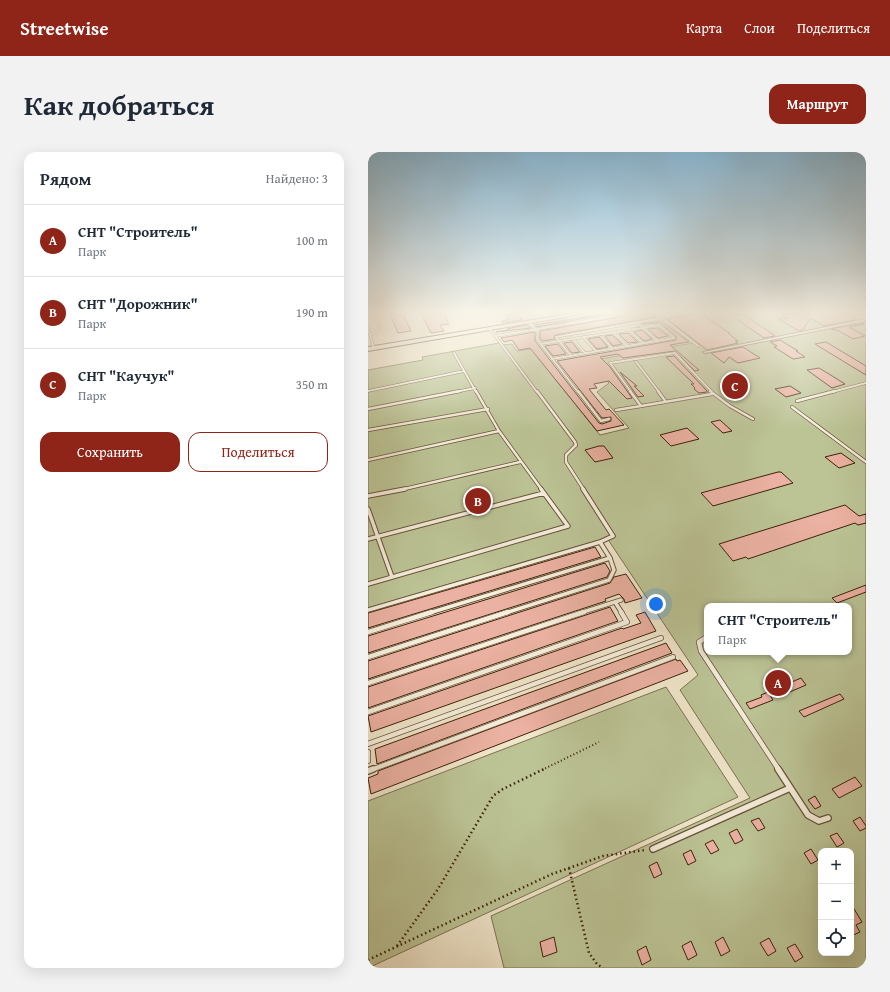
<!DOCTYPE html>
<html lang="ru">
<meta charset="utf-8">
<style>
:root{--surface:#fff;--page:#f2f2f3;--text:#1f2937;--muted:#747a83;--line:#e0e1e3;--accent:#8f2418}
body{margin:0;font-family:"Gentium Book Plus",serif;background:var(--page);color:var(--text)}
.controls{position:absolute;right:12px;bottom:12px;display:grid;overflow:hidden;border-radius:8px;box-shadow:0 4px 16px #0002}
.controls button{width:36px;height:36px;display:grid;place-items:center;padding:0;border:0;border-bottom:1px solid var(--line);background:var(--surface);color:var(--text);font:20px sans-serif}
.you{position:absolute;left:288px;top:452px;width:14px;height:14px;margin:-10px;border:3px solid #fff;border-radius:50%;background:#1a73e8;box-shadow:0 0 0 6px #1a73e833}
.badge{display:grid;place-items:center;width:26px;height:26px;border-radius:50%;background:var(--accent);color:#fff;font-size:13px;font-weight:700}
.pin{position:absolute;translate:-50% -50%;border:2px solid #fff;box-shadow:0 1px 4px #0006}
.popup{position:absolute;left:336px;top:451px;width:148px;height:52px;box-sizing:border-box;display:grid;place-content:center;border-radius:8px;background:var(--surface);filter:drop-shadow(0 1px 3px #0005);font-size:13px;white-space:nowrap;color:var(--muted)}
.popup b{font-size:15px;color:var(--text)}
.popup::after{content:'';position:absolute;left:50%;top:100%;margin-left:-8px;border:8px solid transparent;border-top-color:var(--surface)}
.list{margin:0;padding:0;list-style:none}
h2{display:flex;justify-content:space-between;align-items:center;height:52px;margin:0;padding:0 16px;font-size:17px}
h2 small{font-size:13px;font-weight:400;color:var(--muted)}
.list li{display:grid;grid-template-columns:26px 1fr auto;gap:12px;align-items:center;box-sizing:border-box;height:72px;padding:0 16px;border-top:1px solid var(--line)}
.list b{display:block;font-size:15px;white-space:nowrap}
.list p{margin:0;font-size:13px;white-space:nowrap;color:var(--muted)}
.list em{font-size:13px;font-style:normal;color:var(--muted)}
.actions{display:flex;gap:8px;padding:12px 16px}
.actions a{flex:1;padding:9px 0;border:1px solid var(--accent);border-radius:12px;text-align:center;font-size:14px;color:var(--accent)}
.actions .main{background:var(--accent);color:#fff}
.icon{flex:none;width:22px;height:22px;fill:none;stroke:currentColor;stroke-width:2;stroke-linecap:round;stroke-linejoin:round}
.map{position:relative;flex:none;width:498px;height:816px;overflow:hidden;border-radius:12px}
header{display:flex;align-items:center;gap:24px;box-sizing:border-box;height:56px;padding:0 20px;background:var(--accent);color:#fff}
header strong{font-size:19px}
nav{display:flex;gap:22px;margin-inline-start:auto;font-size:14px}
.intro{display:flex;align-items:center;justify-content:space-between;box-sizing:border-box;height:96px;padding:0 24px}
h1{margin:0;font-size:28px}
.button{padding:10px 18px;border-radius:12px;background:var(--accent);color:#fff;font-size:14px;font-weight:700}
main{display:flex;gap:24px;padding:0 24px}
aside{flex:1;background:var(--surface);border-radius:12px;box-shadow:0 4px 16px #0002}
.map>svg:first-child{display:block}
.green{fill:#bcc496;stroke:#7c7250;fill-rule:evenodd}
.building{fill:#ebb1a2;stroke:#3d210a}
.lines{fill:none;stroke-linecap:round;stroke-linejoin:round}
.service-far4-casing{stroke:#6a523a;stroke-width:3}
.service-far3-casing{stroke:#6a523a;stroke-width:4}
.service-far2-casing{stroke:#6a523a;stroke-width:5.5}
.service-far1-casing{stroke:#6a523a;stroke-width:6}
.service-casing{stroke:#6a523a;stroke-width:8}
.minor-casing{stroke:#6a523a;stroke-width:2}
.secondary-casing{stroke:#3d210a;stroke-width:2}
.path-far1{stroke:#3d210a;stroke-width:2;stroke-dasharray:1 2.5;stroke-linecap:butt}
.path{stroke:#3d210a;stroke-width:2.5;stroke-dasharray:1.5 3;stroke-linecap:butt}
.service-far4{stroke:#f5efdd;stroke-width:2}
.service-far3{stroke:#f5efdd;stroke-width:2.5}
.service-far2{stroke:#f5efdd;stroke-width:3.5}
.service-far1{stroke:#f5efdd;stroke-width:4.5}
.service{stroke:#f5efdd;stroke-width:5.5}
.minor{fill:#f5efdd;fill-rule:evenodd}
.secondary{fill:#f5efdd;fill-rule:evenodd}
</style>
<header>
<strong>Streetwise</strong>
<nav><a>Карта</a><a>Слои</a><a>Поделиться</a></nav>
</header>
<div class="intro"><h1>Как добраться</h1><a class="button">Маршрут</a></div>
<main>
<aside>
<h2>Рядом<small>Найдено: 3</small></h2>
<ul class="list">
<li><span class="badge">A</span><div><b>СНТ &quot;Строитель&quot;</b><p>Парк</p></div><em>100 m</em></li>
<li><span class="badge">B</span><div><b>СНТ &quot;Дорожник&quot;</b><p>Парк</p></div><em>190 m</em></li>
<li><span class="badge">C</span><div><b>СНТ &quot;Каучук&quot;</b><p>Парк</p></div><em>350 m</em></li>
</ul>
<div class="actions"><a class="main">Сохранить</a><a>Поделиться</a></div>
</aside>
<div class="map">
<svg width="498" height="816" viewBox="0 0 498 816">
<rect width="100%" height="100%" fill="#f0e6cb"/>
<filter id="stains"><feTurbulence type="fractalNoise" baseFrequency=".005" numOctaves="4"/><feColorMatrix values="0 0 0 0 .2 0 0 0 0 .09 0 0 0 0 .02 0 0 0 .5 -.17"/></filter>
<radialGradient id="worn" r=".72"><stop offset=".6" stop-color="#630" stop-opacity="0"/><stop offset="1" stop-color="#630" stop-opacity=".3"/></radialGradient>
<!-- green -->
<path class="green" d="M292 162H498V816H136L123 764 382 646 312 538 330 523 239 386 0 456V218L55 208 54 205 131 191 133 193 144 192 149 199 163 197 232 283 261 276 229 240 241 231 226 213V208L325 191ZM339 454H481V500H339ZM453 699H483V801H453Z
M298 535 370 645 0 816V649Z"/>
<!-- building -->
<path class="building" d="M22 162 36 164 43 179 30 181Z
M53 162H76L81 172 72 173 76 179 63 181Z
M137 162H149L154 168 135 171 133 169 141 168Z
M240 162 169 175 167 173 222 164 223 165Z
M260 162H287L288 165 188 183 186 184 187 187 174 189 172 186V179L258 164Z
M325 162H334L361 181H360L370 189H367L370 191 339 198 299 167Z
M361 162H375L407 184 396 186Z
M414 162H483L487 168 456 174 442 166 435 178 431 179 411 167 420 166Z
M293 169 321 190 302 193 331 218 327 219 307 199 255 206 250 202 232 205 242 215 264 246 259 247 241 229 226 232 229 236 221 237 238 258 241 257 256 273 229 279 162 196 151 198 144 188 136 190 133 186 167 180V189L231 271 234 272 243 269V265L234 266 189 209 308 188V184L292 171 274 172Z
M494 171 496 172 481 175 497 184 485 187 471 179 463 177Z
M158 173 163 176 128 180 140 178 139 177Z
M290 176 300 184 290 186 280 177Z
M274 178 284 187 276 189 266 180Z
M260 181 270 190 260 191 251 182Z
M244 183 254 192 245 194 237 184Z
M231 185 240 195 229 197 220 187Z
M412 188 430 199H428L437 205 425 207 406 195 409 194 402 190Z
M204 190 212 200 204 201 196 191Z
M458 190 498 214V223L447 192Z
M190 192 198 202 185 204 177 194Z
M375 195 392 206 370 211 361 205 356 211 343 201Z
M306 204 339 239V240L331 241 326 237 327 236 323 232H326L298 205Z
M451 216 461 222 477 232 464 236 439 218Z
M252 220 269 234H266L276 244 270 245Z
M422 234 433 241 418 245 407 237Z
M352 268 364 279 355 281 343 270Z
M319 276 331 287 303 294 292 283Z
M231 294H236L245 306 227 310 217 298Z
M473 301 487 311 471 316 457 305Z
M410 320H413L425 331 345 354 333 341Z
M477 353 491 364 498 362V371L490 373 487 371 380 407 378 405 365 409 351 392Z
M227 395 233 405 0 476V461Z
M237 411 242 419 239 425 0 501V484Z
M258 422 274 446 257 451 256 447 251 442 237 447 238 449 0 527V509L242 431 246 425Z
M498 433V440L469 451 464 446Z
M242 455 250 469 0 556V535Z
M277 460 288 479 3 580 0 564 254 476 255 477 273 471 268 463Z
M298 491 304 501 9 612 7 597Z
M308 507 309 509 312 508 320 519 3 642 0 626 10 622V619Z
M433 526 438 533 417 542 412 535Z
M400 540 405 548 382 557 378 551 394 545 393 543Z
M472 542 476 547 436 565 431 559Z
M487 625 494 634 471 646 464 637Z
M447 644 453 654 447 657 440 648Z
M492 665 498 674V676L492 679 485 669Z
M391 666 397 676 390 679 383 669Z
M369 677 375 688 367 692 361 681Z
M469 681 476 691 469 695 462 684Z
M345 688 351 698 343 702 337 692Z
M443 697 450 708 443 712 436 701Z
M323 698 328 709 320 713 315 702Z
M289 710 294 722 286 726 281 714Z
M483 752 494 770 488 773 492 780 483 784Z
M186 785 189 800 175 805 172 790Z
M355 785 362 799 353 804 347 790Z
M401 786 408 799 400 804 392 791Z
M323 789 329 803 320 808 314 794Z
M427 792 435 805 427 810 419 796Z
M278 794 283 808 274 813 269 799Z"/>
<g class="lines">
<defs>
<path id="service-far4" d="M289 162 330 194
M485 162 498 166
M0 163 8 164 12 178 2 183
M162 171 170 180 169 187 210 240
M269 171 290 189
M0 176 6 196
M122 177 169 240
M260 177 275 191
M245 180 259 194
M231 182 244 196
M128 184 258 162
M215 185 228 199
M204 186 217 201
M173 192 291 173 306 186
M86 201 108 240
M203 204 188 185 294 166
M184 207 306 186
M266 207 291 240
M0 239 96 219
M87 240 107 236
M263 240 242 211 307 201 344 240
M464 240 498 231"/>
<path id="service-far3" d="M108 239 131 279 174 338
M169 239 207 290 208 293 198 303V310L216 338
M210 239 233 269 241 267
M262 239 273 254 344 242
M290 239 298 250
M342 239 362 254 385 267
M429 249 467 239
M424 255 498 310
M0 257 92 239
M248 258 273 254
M0 278 120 257
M0 308 131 279
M32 338 152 310"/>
<path id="service-far2" d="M215 337 245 384 232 390
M0 344 37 337
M0 357 24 425
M0 387 176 341
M0 432 200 374 173 337
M247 450 254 461
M0 458 232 390 242 406 61 461
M137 461 241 428 246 418 242 406
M212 461 253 448"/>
<path id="service-far1" d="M0 480 64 460
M339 485 331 490 333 499 411 618
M0 505 140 460
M0 531 216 460
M0 560 259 470 253 460
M0 592 293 486
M0 600V609
M3 618 305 505"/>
<path id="service" d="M410 617 440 663 451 669 460 666
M0 619 5 617
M285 697 422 636"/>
<path id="minor" d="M498 167V169L337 201 335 200Z"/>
<path id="secondary" d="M201 162H215L0 199V195Z"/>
</defs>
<!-- service-far4 casing -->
<use href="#service-far4" class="service-far4-casing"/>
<!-- service-far3 casing -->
<use href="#service-far3" class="service-far3-casing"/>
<!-- service-far2 casing -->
<use href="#service-far2" class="service-far2-casing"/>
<!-- service-far1 casing -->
<use href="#service-far1" class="service-far1-casing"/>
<!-- service casing -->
<use href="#service" class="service-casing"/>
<!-- minor casing -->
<use href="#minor" class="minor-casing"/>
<!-- secondary casing -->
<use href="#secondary" class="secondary-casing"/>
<!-- path-far1 -->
<path class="path-far1" d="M174 618 231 590"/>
<!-- path -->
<path class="path" d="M201 716 221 801 229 812 235 816
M29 794 70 737 125 644 135 637 176 617
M0 808 184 722 235 704 277 698"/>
<!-- service-far4 -->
<use href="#service-far4" class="service-far4"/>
<!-- service-far3 -->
<use href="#service-far3" class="service-far3"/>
<!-- service-far2 -->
<use href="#service-far2" class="service-far2"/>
<!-- service-far1 -->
<use href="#service-far1" class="service-far1"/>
<!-- service -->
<use href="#service" class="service"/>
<!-- minor -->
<use href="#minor" class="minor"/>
<!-- secondary -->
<use href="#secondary" class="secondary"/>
</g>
<!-- sky -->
<linearGradient id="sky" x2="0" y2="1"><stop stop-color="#89b8d5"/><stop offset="0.58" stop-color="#f8f4e8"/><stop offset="1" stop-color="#f8f4e8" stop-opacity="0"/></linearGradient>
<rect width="498" height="277" fill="url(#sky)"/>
<rect width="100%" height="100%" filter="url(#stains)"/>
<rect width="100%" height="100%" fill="url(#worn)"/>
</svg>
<div class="controls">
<button>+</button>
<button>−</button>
<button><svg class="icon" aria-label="locate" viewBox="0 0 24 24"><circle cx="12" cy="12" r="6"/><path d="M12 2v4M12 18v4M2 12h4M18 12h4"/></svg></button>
</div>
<div class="you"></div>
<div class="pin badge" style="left:410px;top:531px">A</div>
<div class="popup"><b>СНТ &quot;Строитель&quot;</b>Парк</div>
<div class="pin badge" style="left:110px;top:349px">B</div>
<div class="pin badge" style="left:367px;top:234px">C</div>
</div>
</main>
